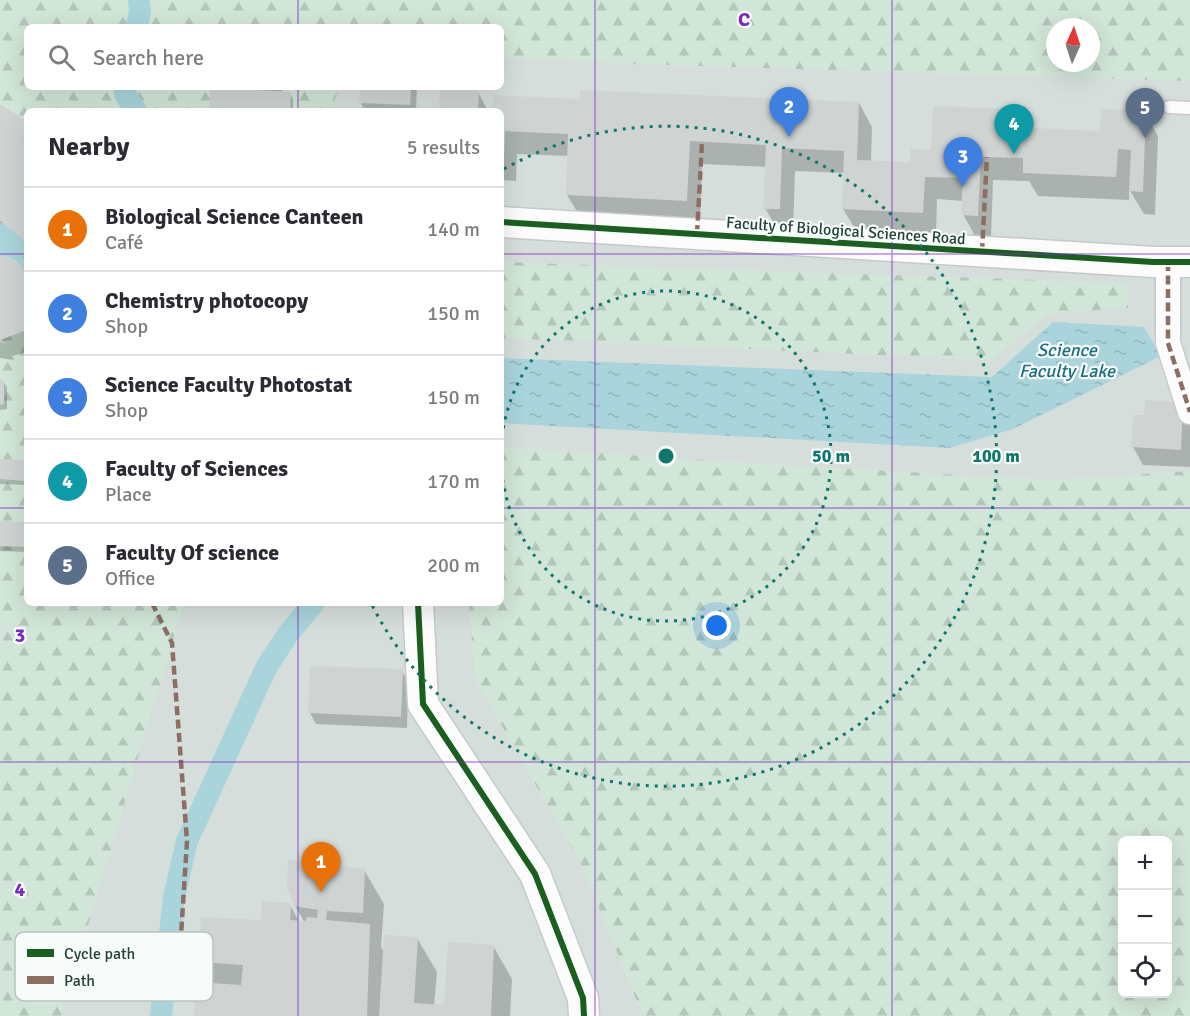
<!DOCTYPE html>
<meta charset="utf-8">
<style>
:root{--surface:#fff;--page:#f2f2f3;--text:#2b2b33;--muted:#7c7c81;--line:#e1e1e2;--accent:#697e78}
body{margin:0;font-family:Signika,sans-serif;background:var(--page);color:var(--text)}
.controls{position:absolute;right:18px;bottom:18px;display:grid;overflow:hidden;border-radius:9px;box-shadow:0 6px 24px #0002}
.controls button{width:54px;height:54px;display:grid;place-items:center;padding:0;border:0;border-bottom:2px solid var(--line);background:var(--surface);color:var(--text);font:30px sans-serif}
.compass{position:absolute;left:1046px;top:18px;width:54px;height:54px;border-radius:50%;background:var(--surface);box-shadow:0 6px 24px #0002;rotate:3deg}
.you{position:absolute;left:717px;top:626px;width:21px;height:21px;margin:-15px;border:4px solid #fff;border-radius:50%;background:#1a73e8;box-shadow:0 0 0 9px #1a73e833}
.badge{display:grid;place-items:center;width:39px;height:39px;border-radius:50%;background:var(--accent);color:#fff;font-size:20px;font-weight:700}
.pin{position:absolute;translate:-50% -50px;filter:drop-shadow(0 2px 3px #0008)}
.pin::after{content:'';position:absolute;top:32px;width:21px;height:18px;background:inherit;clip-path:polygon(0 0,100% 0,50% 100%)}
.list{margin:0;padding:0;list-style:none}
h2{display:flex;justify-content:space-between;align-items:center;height:78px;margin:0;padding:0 24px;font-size:26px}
h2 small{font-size:20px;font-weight:400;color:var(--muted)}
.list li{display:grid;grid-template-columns:39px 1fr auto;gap:18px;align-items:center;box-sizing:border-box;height:84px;padding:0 24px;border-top:2px solid var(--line)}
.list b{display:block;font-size:22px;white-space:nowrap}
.list p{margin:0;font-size:20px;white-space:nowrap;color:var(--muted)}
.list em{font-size:20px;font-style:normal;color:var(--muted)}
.icon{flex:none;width:33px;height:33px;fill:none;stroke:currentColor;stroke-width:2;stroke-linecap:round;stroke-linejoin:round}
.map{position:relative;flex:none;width:1190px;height:1016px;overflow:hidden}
.search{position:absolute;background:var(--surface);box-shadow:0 6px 24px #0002;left:24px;top:24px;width:480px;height:66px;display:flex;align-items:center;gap:15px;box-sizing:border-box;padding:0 21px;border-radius:9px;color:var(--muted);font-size:22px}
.panel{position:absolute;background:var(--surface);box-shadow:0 6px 24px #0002;left:24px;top:108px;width:480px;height:498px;border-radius:9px}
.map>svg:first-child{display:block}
.built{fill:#d6dedb;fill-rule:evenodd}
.forest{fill:url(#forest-firs);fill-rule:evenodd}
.water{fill:url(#water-ripples)}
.shadow{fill:#0003}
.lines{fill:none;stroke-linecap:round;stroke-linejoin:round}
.canal{stroke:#a9d4db;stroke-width:22}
.building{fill:#cfd4d2}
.service-casing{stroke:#c5cac8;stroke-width:15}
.minor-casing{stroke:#c5cac8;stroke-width:27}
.tertiary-casing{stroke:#c5cac8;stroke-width:33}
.service{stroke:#fcfcfc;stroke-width:12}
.minor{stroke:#fcfcfc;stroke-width:24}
.tertiary{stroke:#fcfcfc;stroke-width:30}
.quiet{stroke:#8d6e63;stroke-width:4.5;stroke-dasharray:9 4.5;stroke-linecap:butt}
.cycleway-casing{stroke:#f7fbf9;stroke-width:10}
.cycleway{stroke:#1b5e20;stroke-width:6}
.grid{fill:none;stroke:#7b2cbf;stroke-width:1.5;stroke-opacity:0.55}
.ring{fill:none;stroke:#0f766e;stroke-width:3;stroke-dasharray:3 6}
.labels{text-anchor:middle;stroke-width:4.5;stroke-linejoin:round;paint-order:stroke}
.street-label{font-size:16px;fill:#24423a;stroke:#f7fbf9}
.water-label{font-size:18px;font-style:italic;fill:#1c6f80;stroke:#f7fbf9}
.key{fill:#f7fbf9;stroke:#b8c4c0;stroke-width:1.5}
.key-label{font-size:16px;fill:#24423a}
.grid-label{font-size:20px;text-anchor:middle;font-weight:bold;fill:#7b2cbf;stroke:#f7fbf9;stroke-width:4.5;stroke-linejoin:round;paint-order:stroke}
.centre{fill:#0f766e;stroke:#f7fbf9;stroke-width:3}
.ring-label{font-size:18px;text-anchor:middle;font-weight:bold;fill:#0f766e;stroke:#f7fbf9;stroke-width:4.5;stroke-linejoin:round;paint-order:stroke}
</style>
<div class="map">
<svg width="1190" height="1016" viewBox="0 0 1190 1016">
<defs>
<pattern id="forest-firs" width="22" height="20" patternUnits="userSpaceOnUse" patternTransform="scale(1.5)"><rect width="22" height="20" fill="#d1e6d8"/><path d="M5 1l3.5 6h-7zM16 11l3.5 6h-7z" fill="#b3c6ba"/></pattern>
<pattern id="water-ripples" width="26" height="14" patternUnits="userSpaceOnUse" patternTransform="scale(1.5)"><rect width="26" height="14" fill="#a9d4db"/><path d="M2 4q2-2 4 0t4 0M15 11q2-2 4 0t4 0" fill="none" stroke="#91b7bd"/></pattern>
</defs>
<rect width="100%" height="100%" fill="#e8edeb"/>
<!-- built -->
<path class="built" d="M0 0H1190V1016H0ZM27 27H501V87H27ZM1055 27H1091V63H1055ZM27 111H501V603H27ZM1122 840H1168V994H1122Z"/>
<!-- forest -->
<path class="forest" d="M0 0H1190V81L631 64 501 57V27H27V87H339L331 111H27V603H184L61 1016H0ZM1055 27H1091V63H1055Z
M501 262 1127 283 1128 308 1048 314 990 360 501 338Z
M501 447 849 469 1053 480 1190 471V1016H643L581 864 475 679 469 603H501ZM1168 840V994H1122V840Z"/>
<!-- water -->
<path class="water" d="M0 221 27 243V271L7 256 0 255Z
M1053 322 1144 327 1161 356 1013 429 949 448 501 423V358L992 377Z"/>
<!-- shadow -->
<path class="shadow" d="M234 87H283L282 93H290L293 99V111H211L235 90Z
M361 87H417L416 111H359L364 110 361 103Z
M478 92 488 111H440Z
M582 100 859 103 872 127 871 162 912 164 932 151 1012 111 1023 129 1102 132 1145 113 1158 136 1155 215 1144 214 1129 189V200L1038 196 1029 181 993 180 991 239 976 238 963 214V201L937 199 936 236 857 232 843 209 845 173 795 171 793 232 778 231 765 208 767 167 702 164 700 223 581 218 567 195 569 156 517 154 516 181 501 180V111H494Z
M0 106 27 122V260L0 239Z
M0 256 27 272V352L12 356 14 360 0 358Z
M0 380 3 381 7 387V409L0 410Z
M1190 417V467L1143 465 1133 447Z
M0 460 27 462V485L0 484Z
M0 523 27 524V552L0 551Z
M402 671 408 682 407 728 316 724 310 713Z
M364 870 384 904 381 947 384 952 417 938 437 972 434 1006 445 1007 493 946 512 979 510 1016H195L213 984 199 962 290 905 300 923H305L295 906Z"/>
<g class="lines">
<!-- canal -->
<path class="canal" d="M137 27 140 11 139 0
M126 87 125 94 136 111
M0 234 16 248 7 256H0
M161 1016 174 897 187 841 266 668 288 634 314 603"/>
</g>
<!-- building -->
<path class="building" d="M210 87 291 92 290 111H209Z
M360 87H411L410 105 359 103Z
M440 89 479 91 478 111H439Z
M580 90 859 102 857 160 910 162 911 149 931 150 933 106 1013 109V127L1100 131 1101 109 1146 111 1143 192 1129 191 1131 150 1118 149 1116 177 1023 173V158L981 157 978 216 961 215 963 178 925 177 923 213 842 209 844 151 782 148 780 209H763L766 145 690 141 687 201 566 195 568 134 505 131 504 158H501V111H492L493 95 580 99Z
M0 104 27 121V243L0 221Z
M358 108 391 109V111H358Z
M0 255 7 256 17 261 27 271V330L0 340 6 344 0 342Z
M0 379 4 380V404L0 405Z
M1145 400 1183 402 1181 450 1131 447 1133 415H1144Z
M0 459 27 460V481L0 479Z
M0 521 27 522V547L0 546Z
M310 666 403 669 401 717 308 713Z
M288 860 365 869 363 913 327 911 326 920 370 924 367 1016H194L196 982 241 985 243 965 198 962 201 917 261 920 262 901 291 903 290 920 305 921 307 917 317 918 318 910 293 906 292 899 287 890Z
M384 935 418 937 414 1003 444 1005 448 942 494 945 491 1016H379Z"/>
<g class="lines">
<defs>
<path id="service" d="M1169 107 1190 108"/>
<path id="minor" d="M1168 262V343L1190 412"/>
<path id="tertiary" d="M501 222 1153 262H1190
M418 603 423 704 535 874 583 998 584 1016"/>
</defs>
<!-- service casing -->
<use href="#service" class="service-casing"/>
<!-- minor casing -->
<use href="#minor" class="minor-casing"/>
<!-- tertiary casing -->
<use href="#tertiary" class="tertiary-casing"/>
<!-- service -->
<use href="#service" class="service"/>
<!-- minor -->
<use href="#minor" class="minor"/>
<!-- tertiary -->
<use href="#tertiary" class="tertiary"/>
<!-- quiet -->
<path class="quiet" d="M697 234 702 142
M982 252 987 157
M1168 262V343L1190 412
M152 603 172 643 187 841 181 936"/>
<defs>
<path id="cycleway" d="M501 222 1153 262H1190
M418 603 423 704 535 874 583 998 584 1016"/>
</defs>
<!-- cycleway casing -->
<use href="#cycleway" class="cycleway-casing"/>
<!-- cycleway -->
<use href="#cycleway" class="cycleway"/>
</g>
<!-- grid -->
<path class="grid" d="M298 0V27M595 0V1016M892 0V1016M298 87V111M0 254H27M501 254H1190M0 508H27M501 508H1190M298 603V1016M0 762H1190"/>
<!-- distance rings -->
<g class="ring">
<path d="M501 455A165 165 0 1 1 501 457"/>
<path d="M504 169A330 330 0 1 1 371 603"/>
</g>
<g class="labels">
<!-- street labels -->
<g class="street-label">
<text transform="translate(846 230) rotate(4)" y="6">Faculty of Biological Sciences Road</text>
</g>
<!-- water labels -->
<g class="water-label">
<text x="1067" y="356">Science<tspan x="1067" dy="21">Faculty Lake</tspan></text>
</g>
</g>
<!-- legend -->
<rect x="15" y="932" width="198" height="69" rx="9" class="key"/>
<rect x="27" y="949" width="27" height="8" fill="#1b5e20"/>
<rect x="27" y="976" width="27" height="8" fill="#8d6e63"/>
<g class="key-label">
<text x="64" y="959">Cycle path</text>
<text x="64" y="986">Path</text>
</g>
<g class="grid-label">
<text x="744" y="26">C</text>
<text x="20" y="642">3</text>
<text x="20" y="896">4</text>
</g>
<circle cx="666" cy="456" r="9" class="centre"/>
<g class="ring-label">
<text x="831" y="462">50 m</text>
<text x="996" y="462">100 m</text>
</g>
</svg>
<div class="controls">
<button>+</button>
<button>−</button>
<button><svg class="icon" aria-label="locate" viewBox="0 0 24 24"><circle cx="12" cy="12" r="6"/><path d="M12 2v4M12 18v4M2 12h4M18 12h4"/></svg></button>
</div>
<svg class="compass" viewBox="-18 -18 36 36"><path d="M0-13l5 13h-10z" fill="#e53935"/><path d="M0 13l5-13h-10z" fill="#7c7c81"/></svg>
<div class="you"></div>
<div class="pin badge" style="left:321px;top:892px;background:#e8710a">1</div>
<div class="pin badge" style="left:789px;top:137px;background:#3f7fe0">2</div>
<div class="pin badge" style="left:963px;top:187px;background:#3f7fe0">3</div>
<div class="pin badge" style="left:1014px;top:154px;background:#0f9aa8">4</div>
<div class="pin badge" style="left:1145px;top:138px;background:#5c6f8a">5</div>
<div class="search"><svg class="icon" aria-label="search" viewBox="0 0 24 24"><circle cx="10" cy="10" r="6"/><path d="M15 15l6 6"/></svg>Search here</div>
<section class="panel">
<h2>Nearby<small>5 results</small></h2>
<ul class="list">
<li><span class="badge" style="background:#e8710a">1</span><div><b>Biological Science Canteen</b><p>Café</p></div><em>140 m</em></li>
<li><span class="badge" style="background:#3f7fe0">2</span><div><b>Chemistry photocopy</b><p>Shop</p></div><em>150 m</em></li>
<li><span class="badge" style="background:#3f7fe0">3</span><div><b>Science Faculty Photostat</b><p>Shop</p></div><em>150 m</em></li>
<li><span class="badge" style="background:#0f9aa8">4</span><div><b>Faculty of Sciences</b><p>Place</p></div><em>170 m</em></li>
<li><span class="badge" style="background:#5c6f8a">5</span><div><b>Faculty Of science</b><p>Office</p></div><em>200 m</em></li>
</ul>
</section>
</div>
